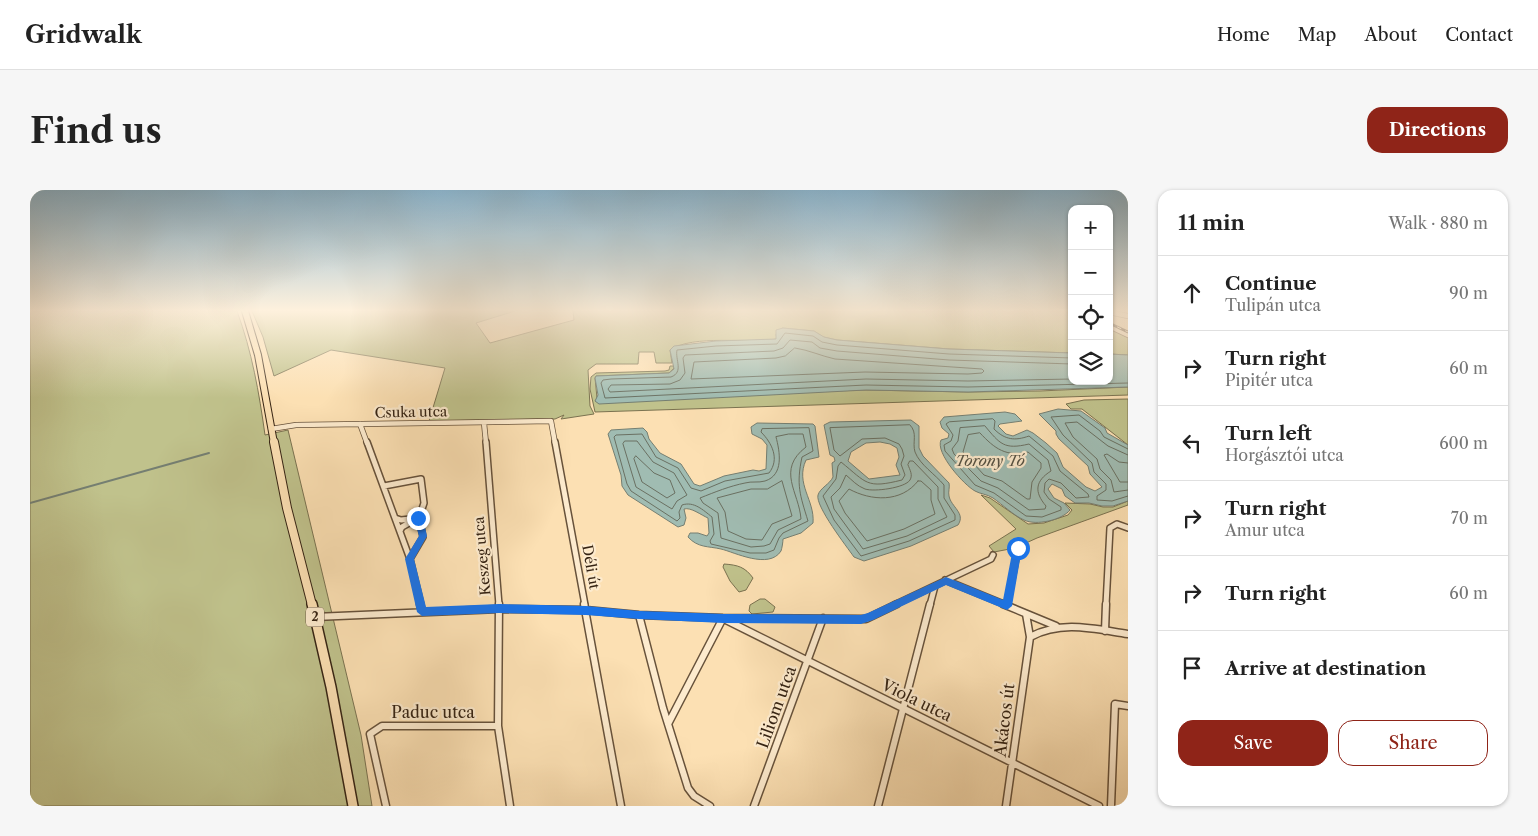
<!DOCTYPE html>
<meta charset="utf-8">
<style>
:root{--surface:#fff;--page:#f6f6f6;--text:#222;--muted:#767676;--line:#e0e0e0;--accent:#8f2418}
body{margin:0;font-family:"Libre Caslon Text",serif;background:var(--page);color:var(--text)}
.controls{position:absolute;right:15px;top:15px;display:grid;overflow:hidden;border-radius:10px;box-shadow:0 1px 4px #0004}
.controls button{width:45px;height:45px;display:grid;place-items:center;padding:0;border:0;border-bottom:1px solid var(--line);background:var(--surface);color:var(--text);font:25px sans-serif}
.stop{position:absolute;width:15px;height:15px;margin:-11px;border:4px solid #1a73e8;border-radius:50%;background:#fff}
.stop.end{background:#1a73e8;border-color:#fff;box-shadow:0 1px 5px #0008}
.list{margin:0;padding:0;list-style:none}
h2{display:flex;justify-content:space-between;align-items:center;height:65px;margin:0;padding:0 20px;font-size:21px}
h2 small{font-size:16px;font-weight:400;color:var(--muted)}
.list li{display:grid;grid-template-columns:32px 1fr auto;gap:15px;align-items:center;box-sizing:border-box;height:75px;padding:0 20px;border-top:1px solid var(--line)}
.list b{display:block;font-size:19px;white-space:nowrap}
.list p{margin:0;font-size:16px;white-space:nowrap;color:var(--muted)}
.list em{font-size:16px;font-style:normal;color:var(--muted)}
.actions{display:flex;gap:10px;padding:15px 20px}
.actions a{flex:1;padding:11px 0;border:1px solid var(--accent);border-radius:15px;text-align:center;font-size:18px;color:var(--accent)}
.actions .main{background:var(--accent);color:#fff}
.icon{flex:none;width:28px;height:28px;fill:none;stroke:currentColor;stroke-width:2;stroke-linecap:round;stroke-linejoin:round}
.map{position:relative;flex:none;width:1098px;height:616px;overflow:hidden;border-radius:15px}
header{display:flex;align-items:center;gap:30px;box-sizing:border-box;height:70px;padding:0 25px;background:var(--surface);border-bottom:1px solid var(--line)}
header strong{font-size:24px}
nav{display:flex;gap:28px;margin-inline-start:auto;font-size:18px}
.intro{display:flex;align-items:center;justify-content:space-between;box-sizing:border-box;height:120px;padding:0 30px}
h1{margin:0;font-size:35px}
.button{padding:12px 22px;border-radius:15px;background:var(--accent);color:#fff;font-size:18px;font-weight:700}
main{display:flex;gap:30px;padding:0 30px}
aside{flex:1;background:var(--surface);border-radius:15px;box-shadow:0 1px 4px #0004}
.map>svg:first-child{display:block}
.green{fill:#c0c28c;stroke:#7a7250}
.water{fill:#a0bcb2;stroke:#757f72;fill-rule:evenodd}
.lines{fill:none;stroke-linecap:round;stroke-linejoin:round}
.shore{stroke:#6a7062;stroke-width:1}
.stream{stroke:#757f72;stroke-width:2}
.street-far2-casing{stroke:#67523b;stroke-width:6}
.street-far1-casing{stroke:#67523b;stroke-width:8}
.street-casing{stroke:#67523b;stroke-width:9}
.primary-far2-casing{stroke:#352313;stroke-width:8}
.primary-far1-casing{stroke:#352313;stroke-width:10}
.primary-casing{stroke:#352313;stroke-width:12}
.street-far2{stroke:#fdebce;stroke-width:4.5}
.street-far1{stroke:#fdebce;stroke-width:5}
.street{stroke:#fdebce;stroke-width:6}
.primary-far2{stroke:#fce0b3;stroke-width:6}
.primary-far1{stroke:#fce0b3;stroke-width:8}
.primary{stroke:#fce0b3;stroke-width:9}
.rail-casing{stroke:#352313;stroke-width:2.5}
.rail{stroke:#fdebce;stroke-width:1;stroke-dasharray:4.5;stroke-linecap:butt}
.route{fill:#1a73e8}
.labels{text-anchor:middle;stroke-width:4.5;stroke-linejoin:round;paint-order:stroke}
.shield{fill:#fdebce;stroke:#715f4b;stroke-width:1}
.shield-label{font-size:12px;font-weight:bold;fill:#352313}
.street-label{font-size:14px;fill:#352313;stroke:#fdebce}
.water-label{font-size:15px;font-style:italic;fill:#555143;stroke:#fdebce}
.near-street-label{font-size:16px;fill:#352313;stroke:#fdebce}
</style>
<header>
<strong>Gridwalk</strong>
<nav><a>Home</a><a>Map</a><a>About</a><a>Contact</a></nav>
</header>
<div class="intro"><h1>Find us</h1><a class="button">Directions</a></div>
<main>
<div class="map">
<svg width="1098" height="616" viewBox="0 0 1098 616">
<rect width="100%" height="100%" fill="#fce0b3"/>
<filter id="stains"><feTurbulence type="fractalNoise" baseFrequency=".004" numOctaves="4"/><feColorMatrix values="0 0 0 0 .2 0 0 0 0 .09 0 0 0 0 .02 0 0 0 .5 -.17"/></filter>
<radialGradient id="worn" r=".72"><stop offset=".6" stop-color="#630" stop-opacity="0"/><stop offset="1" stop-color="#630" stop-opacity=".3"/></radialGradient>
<!-- green -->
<path class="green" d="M0 121H207C222 162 229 202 235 245L258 240 331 545 342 616H0Z
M222 121H485L446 133 460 153 544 130 543 121H1035L1042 124V163L919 159 807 150 793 147 784 141 752 138 746 144 747 149C717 154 664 144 640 160L642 173H626L624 162H609L608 174H566L558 180 560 216 564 224 531 229 534 225 525 229 399 231 415 178 301 160 244 186 233 147Z
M1079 137 1098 147V165L1079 164Z
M640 176H644V178L639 183 566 186 565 188 567 208 836 200 938 202 1010 201 1098 197V205L565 222 560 199 561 187 566 183 635 181 639 180Z
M1098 209V255L1052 219H1041L1036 214 1054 210Z
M951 305 960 308 998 334 1014 333 1038 325 1042 320 1035 313 1060 314 1073 317H1083L1098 311V315L1007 348 985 358 964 362 959 356 986 339Z
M694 374C708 375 715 377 723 388L716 400 709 402 700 391 693 377Z
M730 409H735L745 417 743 422 722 424 719 421 720 415Z"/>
<!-- water -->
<path class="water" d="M753 138 784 141 794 147 807 150 919 159 1042 163V191H1079V164L1098 165V197L938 202 836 200 569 214 565 211 568 205 565 188 566 186 639 183 644 179 640 160 644 156 686 151 746 149V140Z
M1028 219 1051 221 1075 238 1077 243 1098 255V311L1083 316H1072L1059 313H1045L1035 306 1032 299 1022 294 1018 299 1024 308 1034 313 1040 320C1032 330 1006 336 994 330 983 325 973 315 963 308 957 304 950 304 945 301 934 295 905 263 911 250L918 248 919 244 912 238 910 232 914 227 975 222 985 224 992 231 970 234 968 236 976 244 983 246 997 240 1003 243 1016 253 1027 263 1033 277 1056 297 1065 301 1072 297 1060 284 1058 276 1029 249 1026 244V241L1009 224Z
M881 230 889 236V258L893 266 919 293C920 297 918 302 919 306 921 317 936 323 928 335L881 356 834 371 824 367C817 357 785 316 788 305 790 298 800 294 803 287L802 273 805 271 804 267 800 265 794 235 800 232ZM850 252 860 254 867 258 869 267 866 275 870 285 839 289 818 271 821 262 836 253Z
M727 233 783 234 785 236 789 267 776 270C765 294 785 310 783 333L771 343 753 349C753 352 752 358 751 361 739 380 704 362 691 359 678 356 668 358 658 347L660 343H668L677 346 679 343 678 328C671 325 661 317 654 319L656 328 654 335 648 337 598 305 592 296 591 285 578 244 581 240 613 238 617 242 619 249 630 263 651 274 664 294 670 296 694 286 723 280 729 281 736 279 737 255 732 249 722 244 721 237Z"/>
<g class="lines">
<!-- shore -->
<path class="shore" d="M765 158C779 160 791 166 805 169L952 179 954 181 952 183 938 184 835 182 661 189 664 172 746 168 755 166Z
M1042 168 919 164 807 155 792 152 783 146 755 143 747 154 686 156 647 160C645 170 654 182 641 187L581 189 573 190 571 193 575 208 836 195 938 197 1098 193
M1042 174 919 170 807 161 790 158 782 152 760 150 753 158 744 161 655 165 653 168 655 183 650 190 640 194 581 195 578 199 580 202 836 189 938 191 1042 189
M963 229 965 231 964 239C975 250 985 251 999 246L1023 266 1030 281 1058 304 1059 307 1046 308 1031 293 1019 289 1015 293 1014 302 1019 309 1031 317V320L1012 327 996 326 964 303 945 295 915 261 914 255 921 251 923 245 916 234 919 232Z
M880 235C888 243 882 252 885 262 890 275 905 284 914 295V308L925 325V330L879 351 831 366 804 330 793 306 806 289 808 276 811 272C837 293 836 299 872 290L875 285 871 274 874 266 872 259 869 254 855 248 832 249 810 266 804 260 800 238Z
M955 236C970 254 974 260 999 254L1018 270 1021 281C1005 291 1004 302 1016 316L1015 319 999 320 968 298 951 291 924 264 922 259 928 251 930 238Z
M779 238 783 261 772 267C766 295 770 305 778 331L753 343 749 348 744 360 736 363H720L681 354 680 351 684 344 682 327C673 320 664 311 652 315L649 322 650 328 647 331 601 301 597 294 584 247 586 245 612 244 626 267 648 278 661 298 671 301 695 291 739 283C750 269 742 253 731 242L732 239Z
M950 243C965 259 976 267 998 262L1011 273V278L1002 292 1000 309H997L972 291 954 285 933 262 938 245Z
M759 244H773L776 257C746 280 769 302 771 329L748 340 740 354 734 356 721 357 691 348 688 323 673 313 670 308C685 302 700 296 715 293 722 291 728 293 735 291 754 285 750 262 746 247Z
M595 251H607L623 272 644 283 657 305 647 311 642 319 606 297 593 254Z
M1098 259 1074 247 1070 241 1049 225 1021 227 1033 245 1062 273 1064 282 1076 294V300L1067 306V310L1082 311 1098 306
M1098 265 1078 256 1047 232 1035 233 1043 247 1067 269 1070 279 1081 290 1084 302 1098 300
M606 266 624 283 640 290 645 303 637 308 612 292 604 269Z
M880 271H883L908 297V309L917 327 877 346 833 359 804 319 801 307 810 298 816 285C822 290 827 296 835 299 844 302 875 298 880 290 883 285 880 280 878 275Z
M1098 273 1089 272 1077 264 1074 265 1090 292H1098
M752 291 762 326 742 334 732 350 716 349 698 341 695 322 687 308 721 299H737Z
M888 291H891L901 300V310L905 324 874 339 837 351 815 323 809 311 819 299C841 311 871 313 888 291Z"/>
<!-- stream -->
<path class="stream" d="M0 313 179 263"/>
<defs>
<path id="street-far2" d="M1079 122 1098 126
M1079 136 1098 145
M454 233 456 253
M330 234 337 253
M241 239 266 235 521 231 525 253"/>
<path id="street-far1" d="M337 252 380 369 391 415
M456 252 469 415
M525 252 555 415
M354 296 391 289 394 313 389 328
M365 328 371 330 389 328
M370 341 372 337 386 329
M380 369 393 347 389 328
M915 390 976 415
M864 415 961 369 963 365
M900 415 905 396
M977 415 988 358
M1076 415 1080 338 1087 334 1098 338"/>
<path id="street" d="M390 414 392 421
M469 414 468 536 480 616
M554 414 591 616
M973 414 1026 436
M996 424 1000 447
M609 425 633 518 658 598 664 606 680 616
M285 427 469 419 556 420 609 425 693 428 836 429 867 414
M696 430 1069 616
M1075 441 1076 414
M638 534 693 428
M356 616 340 544 352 536H468
M724 616 793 428
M848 616 900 414
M976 616 1000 447C1032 430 1064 439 1098 444
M1081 616 1085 514 1098 516"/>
<path id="primary-far2" d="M215 121 228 165 244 253"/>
<path id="primary-far1" d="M244 252 257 318 282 415"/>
<path id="primary" d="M282 414 301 497 323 616"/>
</defs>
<!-- street-far2 casing -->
<use href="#street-far2" class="street-far2-casing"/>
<!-- street-far1 casing -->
<use href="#street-far1" class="street-far1-casing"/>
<!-- street casing -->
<use href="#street" class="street-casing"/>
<!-- primary-far2 casing -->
<use href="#primary-far2" class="primary-far2-casing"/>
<!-- primary-far1 casing -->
<use href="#primary-far1" class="primary-far1-casing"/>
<!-- primary casing -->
<use href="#primary" class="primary-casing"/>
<!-- street-far2 -->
<use href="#street-far2" class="street-far2"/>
<!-- street-far1 -->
<use href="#street-far1" class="street-far1"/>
<!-- street -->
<use href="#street" class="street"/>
<!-- primary-far2 -->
<use href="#primary-far2" class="primary-far2"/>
<!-- primary-far1 -->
<use href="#primary-far1" class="primary-far1"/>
<!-- primary -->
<use href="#primary" class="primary"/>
<defs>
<path id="rail" d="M1079 133 1098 142"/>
</defs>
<!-- rail casing -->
<use href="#rail" class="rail-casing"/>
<!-- rail -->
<use href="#rail" class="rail"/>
</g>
<!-- sky -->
<linearGradient id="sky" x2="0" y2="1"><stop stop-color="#8bb7d2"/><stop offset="0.58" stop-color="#fef1dd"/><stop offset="1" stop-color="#fef1dd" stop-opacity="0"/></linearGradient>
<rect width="1098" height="208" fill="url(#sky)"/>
<!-- route -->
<path class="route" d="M388 324 393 328 397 346 384 369 396 417 469 414 556 416 609 421 693 424 831 425 838 423 916 387 973 410 983 358 988 355 992 358 982 416 977 420 916 395 843 430 831 434 693 433 609 429 556 425 469 423 392 426 387 422 375 369 389 346 384 328Z"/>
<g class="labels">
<!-- shield labels -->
<rect class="shield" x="276" y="417.5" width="18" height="19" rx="4"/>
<g class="shield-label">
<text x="285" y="431">2</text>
</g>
<!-- street labels -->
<g class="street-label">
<text transform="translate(381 222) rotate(-1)" y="5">Csuka utca</text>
<text transform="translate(452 366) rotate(-95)" y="5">Keszeg utca</text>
<text transform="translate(561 377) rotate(80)" y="5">Déli út</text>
</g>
<!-- water labels -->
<g class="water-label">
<text x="960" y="276">Torony Tó</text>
</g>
<!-- near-street labels -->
<g class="near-street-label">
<text transform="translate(887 510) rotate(26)" y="6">Viola utca</text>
<text transform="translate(746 517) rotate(-70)" y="6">Liliom utca</text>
<text x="403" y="528">Paduc utca</text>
<text transform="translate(974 530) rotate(-83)" y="6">Akácos út</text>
</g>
</g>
<rect width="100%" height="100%" filter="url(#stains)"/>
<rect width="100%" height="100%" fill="url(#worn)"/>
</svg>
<div class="controls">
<button>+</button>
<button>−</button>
<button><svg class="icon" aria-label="locate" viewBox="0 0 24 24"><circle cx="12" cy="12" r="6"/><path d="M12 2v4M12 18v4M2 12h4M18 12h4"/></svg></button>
<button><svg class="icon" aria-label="layers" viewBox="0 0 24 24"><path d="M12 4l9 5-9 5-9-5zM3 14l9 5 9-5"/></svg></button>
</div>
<div class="stop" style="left:988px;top:358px"></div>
<div class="stop end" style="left:388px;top:328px"></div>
</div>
<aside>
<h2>11 min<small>Walk · 880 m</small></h2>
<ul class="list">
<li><svg class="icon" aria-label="ahead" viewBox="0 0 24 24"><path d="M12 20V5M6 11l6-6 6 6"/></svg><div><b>Continue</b><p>Tulipán utca</p></div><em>90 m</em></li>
<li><svg class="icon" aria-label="right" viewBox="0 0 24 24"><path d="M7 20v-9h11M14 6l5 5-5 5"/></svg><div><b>Turn right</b><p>Pipitér utca</p></div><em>60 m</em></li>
<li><svg class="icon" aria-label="left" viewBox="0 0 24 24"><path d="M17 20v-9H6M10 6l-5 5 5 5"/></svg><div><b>Turn left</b><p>Horgásztói utca</p></div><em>600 m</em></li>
<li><svg class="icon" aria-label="right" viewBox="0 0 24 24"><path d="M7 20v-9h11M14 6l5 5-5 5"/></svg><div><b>Turn right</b><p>Amur utca</p></div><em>70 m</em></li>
<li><svg class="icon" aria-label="right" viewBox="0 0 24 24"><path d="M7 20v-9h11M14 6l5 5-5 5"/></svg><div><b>Turn right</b></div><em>60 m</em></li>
<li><svg class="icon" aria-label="arrive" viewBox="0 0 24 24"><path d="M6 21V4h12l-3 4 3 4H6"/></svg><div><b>Arrive at destination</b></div></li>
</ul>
<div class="actions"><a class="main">Save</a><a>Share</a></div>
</aside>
</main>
